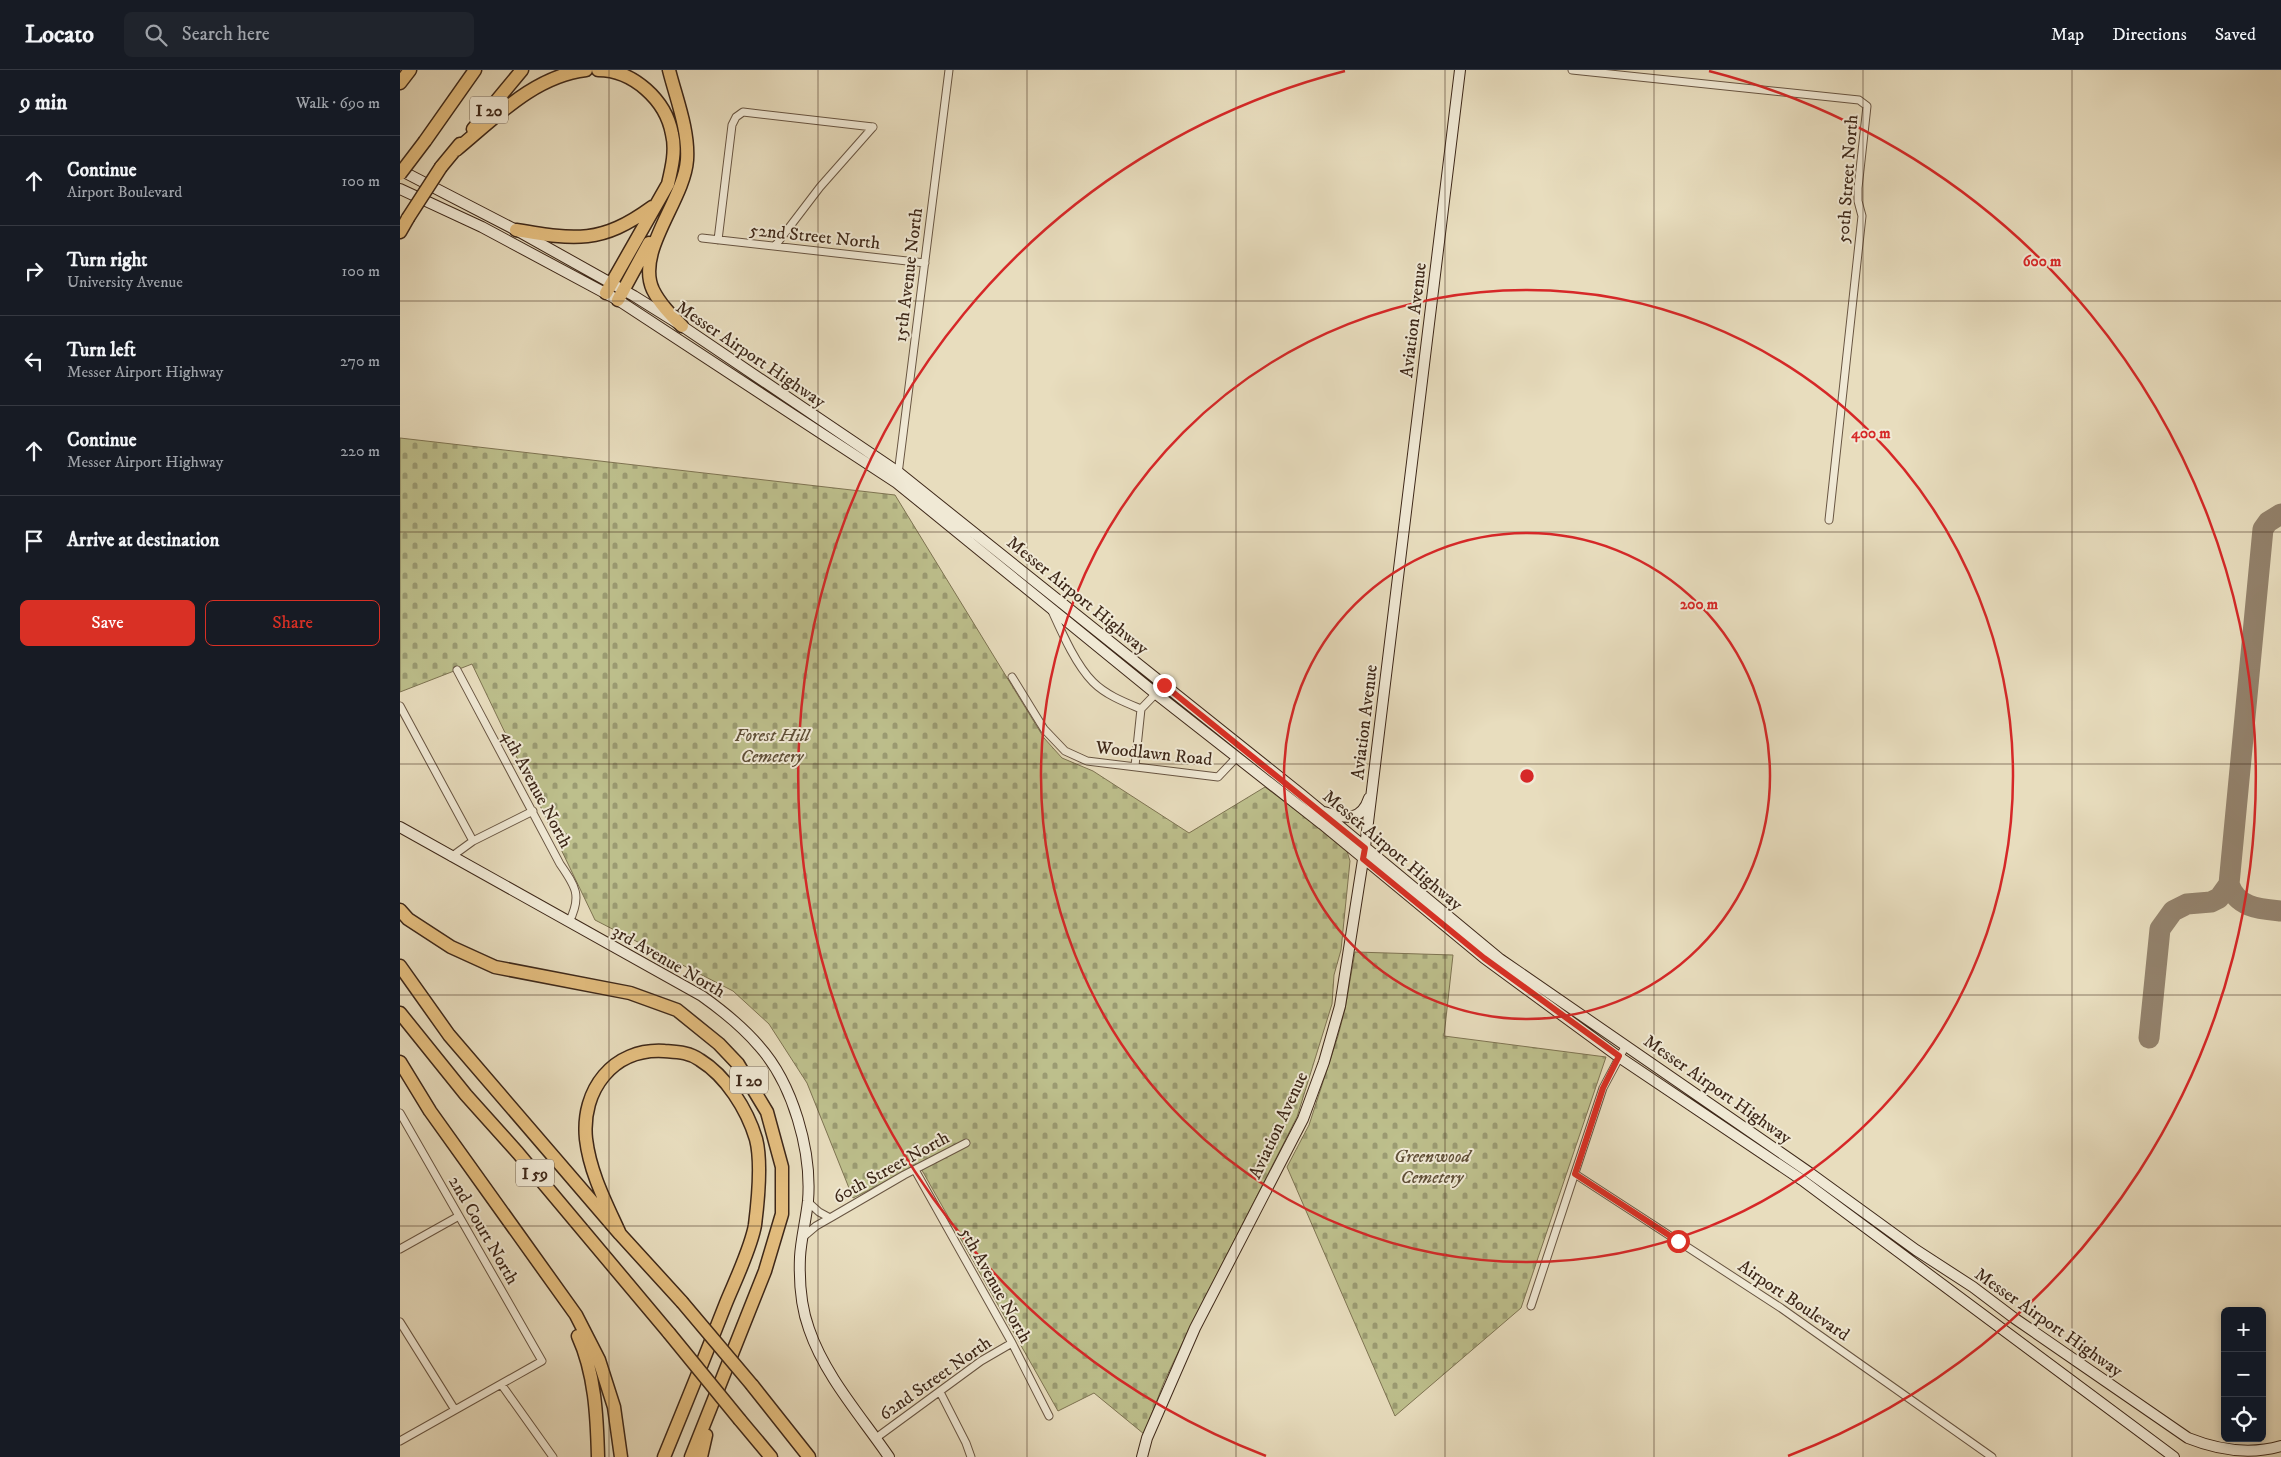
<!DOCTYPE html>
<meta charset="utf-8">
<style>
:root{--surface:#171b24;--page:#20242c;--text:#f1f3f6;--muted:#9ea1a6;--line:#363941;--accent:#d93025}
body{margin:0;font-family:"IM FELL DW Pica",serif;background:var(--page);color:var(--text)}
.controls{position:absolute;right:15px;bottom:15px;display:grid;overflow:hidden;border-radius:8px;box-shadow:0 2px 8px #0003}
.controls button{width:45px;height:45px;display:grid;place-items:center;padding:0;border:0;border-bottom:1px solid var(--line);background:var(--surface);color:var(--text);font:25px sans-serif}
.stop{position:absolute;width:15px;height:15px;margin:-11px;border:4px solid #d93025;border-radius:50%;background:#fff}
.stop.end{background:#d93025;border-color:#fff;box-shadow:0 1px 5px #0008}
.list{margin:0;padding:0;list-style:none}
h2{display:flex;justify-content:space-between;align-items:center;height:65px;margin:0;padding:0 20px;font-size:21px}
h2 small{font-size:16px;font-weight:400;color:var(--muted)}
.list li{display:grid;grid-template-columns:32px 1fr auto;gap:15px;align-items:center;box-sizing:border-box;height:90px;padding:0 20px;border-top:1px solid var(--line)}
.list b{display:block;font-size:19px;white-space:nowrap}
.list p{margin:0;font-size:16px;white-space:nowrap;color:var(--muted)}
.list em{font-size:16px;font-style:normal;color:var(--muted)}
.actions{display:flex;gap:10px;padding:15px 20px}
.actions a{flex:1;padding:11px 0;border:1px solid var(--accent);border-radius:8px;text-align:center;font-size:18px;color:var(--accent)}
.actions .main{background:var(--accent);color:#fff}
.icon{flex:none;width:28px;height:28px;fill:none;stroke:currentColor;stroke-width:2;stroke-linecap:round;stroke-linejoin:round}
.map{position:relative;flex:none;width:1881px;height:1387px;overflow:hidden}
header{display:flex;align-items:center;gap:30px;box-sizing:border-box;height:70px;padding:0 25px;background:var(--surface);border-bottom:1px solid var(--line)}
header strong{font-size:24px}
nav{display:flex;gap:28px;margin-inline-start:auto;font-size:18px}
.search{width:350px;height:45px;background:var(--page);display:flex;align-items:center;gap:12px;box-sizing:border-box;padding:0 18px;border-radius:8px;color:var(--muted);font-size:19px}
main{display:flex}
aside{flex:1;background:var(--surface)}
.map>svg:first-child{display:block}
.cemetery{fill:url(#cemetery-stones);stroke:#7e7452}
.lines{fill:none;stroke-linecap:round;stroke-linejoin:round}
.taxiway{stroke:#93826c;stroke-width:21}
.street-casing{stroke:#685542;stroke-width:9}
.secondary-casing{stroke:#3e2819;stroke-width:12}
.highway-casing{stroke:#3e2819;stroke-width:15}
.street{stroke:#f0e9d5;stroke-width:7}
.secondary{stroke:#f0e9d5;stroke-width:10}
.highway{stroke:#e4be7f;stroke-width:12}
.highway-bridge-casing{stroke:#3e2819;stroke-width:15;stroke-linecap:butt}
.highway-bridge{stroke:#e4be7f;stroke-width:12}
.route{stroke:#d93025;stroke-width:6}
.grid{fill:none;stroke:#3e2819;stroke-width:1;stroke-opacity:0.55}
.ring{fill:none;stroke:#d62828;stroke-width:2.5}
.labels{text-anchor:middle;stroke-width:4;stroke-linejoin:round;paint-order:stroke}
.shield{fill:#f0e9d5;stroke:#736251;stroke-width:1}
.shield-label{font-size:16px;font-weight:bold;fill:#3e2819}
.street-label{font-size:18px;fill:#3e2819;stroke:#f0e9d5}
.park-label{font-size:18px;font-style:italic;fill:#5e4e36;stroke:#f0e9d5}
.centre{fill:#d62828;stroke:#f0e9d5;stroke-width:2.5}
.ring-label{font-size:15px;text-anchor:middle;font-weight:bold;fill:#d62828;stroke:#f0e9d5;stroke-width:4;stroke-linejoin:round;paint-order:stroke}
</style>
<header>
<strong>Locato</strong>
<div class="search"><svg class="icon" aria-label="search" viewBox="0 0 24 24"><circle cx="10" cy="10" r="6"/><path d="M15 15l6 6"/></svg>Search here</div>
<nav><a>Map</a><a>Directions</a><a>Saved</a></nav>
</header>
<main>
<aside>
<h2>9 min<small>Walk · 690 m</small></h2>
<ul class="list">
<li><svg class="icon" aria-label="ahead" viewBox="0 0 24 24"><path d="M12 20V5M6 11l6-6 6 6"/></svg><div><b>Continue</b><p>Airport Boulevard</p></div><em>100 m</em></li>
<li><svg class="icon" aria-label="right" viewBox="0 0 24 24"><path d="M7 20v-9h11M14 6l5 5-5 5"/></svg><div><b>Turn right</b><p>University Avenue</p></div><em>100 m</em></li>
<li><svg class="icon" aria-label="left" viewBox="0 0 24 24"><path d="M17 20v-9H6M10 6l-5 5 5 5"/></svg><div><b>Turn left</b><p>Messer Airport Highway</p></div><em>270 m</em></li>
<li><svg class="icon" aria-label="ahead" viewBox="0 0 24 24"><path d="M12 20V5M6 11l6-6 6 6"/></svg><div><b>Continue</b><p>Messer Airport Highway</p></div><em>220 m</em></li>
<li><svg class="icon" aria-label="arrive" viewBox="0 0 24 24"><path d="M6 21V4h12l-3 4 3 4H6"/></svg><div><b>Arrive at destination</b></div></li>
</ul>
<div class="actions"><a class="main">Save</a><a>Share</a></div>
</aside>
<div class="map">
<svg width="1881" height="1387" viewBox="0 0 1881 1387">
<defs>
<pattern id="cemetery-stones" width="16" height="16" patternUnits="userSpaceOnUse" patternTransform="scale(1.25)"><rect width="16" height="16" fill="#bdbf8c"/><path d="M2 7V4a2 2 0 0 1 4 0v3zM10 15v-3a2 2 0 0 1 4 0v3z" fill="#9b9b72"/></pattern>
</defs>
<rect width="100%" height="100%" fill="#e8ddbe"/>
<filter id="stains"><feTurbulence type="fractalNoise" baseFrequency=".004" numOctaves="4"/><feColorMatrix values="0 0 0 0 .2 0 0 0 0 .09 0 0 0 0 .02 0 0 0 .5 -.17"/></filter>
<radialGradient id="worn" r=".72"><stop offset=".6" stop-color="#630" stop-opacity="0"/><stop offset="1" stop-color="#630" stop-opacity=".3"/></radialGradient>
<!-- cemetery -->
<path class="cemetery" d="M0 368 495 425 644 668 662 688 693 701 789 763 865 717 946 778 950 791 941 880 934 905 932 934 897 1047 790 1257 764 1312 744 1364 694 1323 658 1341 519 1095 453 1128 407 1013 369 954 333 921 195 850 72 594 0 622Z
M955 882 1053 885 1044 966 1206 987 1121 1238 995 1346 887 1097 909 1055 938 966 945 939Z"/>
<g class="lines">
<!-- taxiway -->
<path class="taxiway" d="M1881 444 1868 452 1863 459 1829 814C1837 838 1860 839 1881 841
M1749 968 1760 859 1773 841 1787 834 1811 832 1819 828 1829 814"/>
<defs>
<path id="street" d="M1172 0 1459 30 1467 36 1458 118V131L1462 146 1429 450
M302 168 525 193
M318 170 332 55 336 47 343 42 473 57
M375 176 420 117 473 57
M498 404 549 0
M652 541C662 563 676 595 693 612 706 625 724 632 741 639
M57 600 160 794C176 817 182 826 169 852
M612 607 644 659 665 681 687 691 818 707 837 687
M0 636 73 771
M735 696 741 639 764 615
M51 787 73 771 133 741
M0 1043 142 1291 0 1371
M515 1100 612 1273 649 1346
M1175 1104 1381 1238 1592 1387
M408 1132 419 1142 430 1148 504 1105 566 1073
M403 1167 416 1156 430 1148
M0 1179 59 1146
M1131 1236 1203 1018 1226 975
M0 1252 55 1340
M101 1314 153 1387
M540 1322 566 1373 571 1387
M476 1368 581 1291 612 1273"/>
<path id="secondary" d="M0 100 116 160 234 226 282 256 498 402 902 725 1100 889 1410 1103 1516 1180 1573 1217 1614 1248 1788 1368C1818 1380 1850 1385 1881 1376
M0 119 82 157 218 230 497 413 755 623 922 754 1084 888 1219 987 1402 1110 1774 1387
M924 742C944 748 961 753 969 728
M0 757 302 926C323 941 342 956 359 976 393 1014 412 1081 408 1131 406 1150 401 1169 400 1187 399 1211 401 1237 409 1259 425 1306 461 1346 489 1387
M742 1387 747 1368 795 1258 903 1049 924 992 940 936 965 777 1060 0"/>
<path id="highway" d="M198 0C233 0 266 30 272 64 276 80 272 97 268 114L206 223
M269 0C276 28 289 60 287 90 284 131 235 181 253 220 260 234 271 245 282 256
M0 13 10 0
M73 59 122 0
M25 71 75 0
M56 80C95 48 134 6 186 0
M41 97 60 74
M116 160C176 170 201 174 252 137
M0 162 8 148
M218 230 249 173
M0 840 8 849 51 877 95 897 230 923 277 940 319 974 338 994 367 1042 382 1097V1144L365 1201 291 1387
M0 896 49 965 220 1164 282 1232
M0 943 66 1025 118 1083 269 1263
M0 992 30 1041 176 1245 199 1290 214 1337 221 1387
M220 1164C206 1133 190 1103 186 1069 181 1020 213 978 264 981 277 982 289 982 300 990 326 1006 347 1039 356 1069 362 1092 358 1131 355 1155 351 1178 335 1211 326 1233 306 1284 285 1336 264 1387
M178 1266C195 1303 197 1347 198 1387
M352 1315 409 1387
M340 1350 371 1387
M301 1387 306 1365"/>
</defs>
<!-- street casing -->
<use href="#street" class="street-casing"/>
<!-- secondary casing -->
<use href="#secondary" class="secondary-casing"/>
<!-- highway casing -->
<use href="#highway" class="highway-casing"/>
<!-- street -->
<use href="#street" class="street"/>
<!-- secondary -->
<use href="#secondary" class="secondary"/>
<!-- highway -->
<use href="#highway" class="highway"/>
<defs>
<path id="highway-bridge" d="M0 104 25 71
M8 148 41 97
M282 1232 352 1315
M269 1263 340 1350"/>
</defs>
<!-- highway-bridge casing -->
<use href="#highway-bridge" class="highway-bridge-casing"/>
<!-- highway-bridge -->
<use href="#highway-bridge" class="highway-bridge"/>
</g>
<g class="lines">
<!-- route -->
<path class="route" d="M764 615 965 778 963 789 1084 888 1219 986 1203 1018 1175 1104 1278 1171"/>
</g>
<!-- grid -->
<path class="grid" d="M209 0V1387M418 0V1387M627 0V1387M836 0V1387M1045 0V1387M1254 0V1387M1463 0V1387M1672 0V1387M0 231H1881M0 462H1881M0 694H1881M0 925H1881M0 1156H1881"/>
<!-- distance rings -->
<g class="ring">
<circle cx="1127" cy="706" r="243"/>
<circle cx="1127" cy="706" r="486"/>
<path d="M866 1386A728 728 0 0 1 945 1M1309 1A728 728 0 0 1 1388 1386"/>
</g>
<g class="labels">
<!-- shield labels -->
<g class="shield">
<rect x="70" y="26.5" width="38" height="27" rx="4"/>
<rect x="330" y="996.5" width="38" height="27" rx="4"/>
<rect x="116" y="1089.5" width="38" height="27" rx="4"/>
</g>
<g class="shield-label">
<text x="89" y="46">I 20</text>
<text x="349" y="1016">I 20</text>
<text x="135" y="1109">I 59</text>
</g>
<!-- street labels -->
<g class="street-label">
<text transform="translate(1447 109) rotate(-86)" y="6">50th Street North</text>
<text transform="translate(415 166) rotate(6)" y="6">52nd Street North</text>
<text transform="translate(508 205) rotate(-83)" y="6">15th Avenue North</text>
<text transform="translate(1013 250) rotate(-83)" y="6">Aviation Avenue</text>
<text transform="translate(351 284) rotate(34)" y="6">Messer Airport Highway</text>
<text transform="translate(678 525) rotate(39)" y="6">Messer Airport Highway</text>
<text transform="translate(964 652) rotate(-83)" y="6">Aviation Avenue</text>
<text transform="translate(754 683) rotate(6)" y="6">Woodlawn Road</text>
<text transform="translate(137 719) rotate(62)" y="6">4th Avenue North</text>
<text transform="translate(993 780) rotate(40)" y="6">Messer Airport Highway</text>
<text transform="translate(269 891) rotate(30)" y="6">3rd Avenue North</text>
<text transform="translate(1318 1019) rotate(35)" y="6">Messer Airport Highway</text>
<text transform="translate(878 1055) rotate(-65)" y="6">Aviation Avenue</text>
<text transform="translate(491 1097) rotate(-29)" y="6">60th Street North</text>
<text transform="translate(84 1160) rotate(60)" y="6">2nd Court North</text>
<text transform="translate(596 1215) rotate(61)" y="6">5th Avenue North</text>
<text transform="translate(1394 1230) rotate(34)" y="6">Airport Boulevard</text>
<text transform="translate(1649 1252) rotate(35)" y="6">Messer Airport Highway</text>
<text transform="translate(535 1308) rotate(-35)" y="6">62nd Street North</text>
</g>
<!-- park labels -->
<g class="park-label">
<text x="372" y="671">Forest Hill<tspan x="372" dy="21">Cemetery</tspan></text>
<text x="1032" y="1092">Greenwood<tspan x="1032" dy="21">Cemetery</tspan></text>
</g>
</g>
<circle cx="1127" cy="706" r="8" class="centre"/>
<g class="ring-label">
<text x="1642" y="196">600 m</text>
<text x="1471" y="368">400 m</text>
<text x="1299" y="539">200 m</text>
</g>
<rect width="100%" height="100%" filter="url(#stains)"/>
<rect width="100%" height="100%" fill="url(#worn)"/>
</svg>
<div class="controls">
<button>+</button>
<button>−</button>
<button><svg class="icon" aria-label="locate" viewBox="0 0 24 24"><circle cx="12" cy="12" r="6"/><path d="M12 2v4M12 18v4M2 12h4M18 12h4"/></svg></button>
</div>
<div class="stop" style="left:1278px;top:1171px"></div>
<div class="stop end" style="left:764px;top:615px"></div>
</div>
</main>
